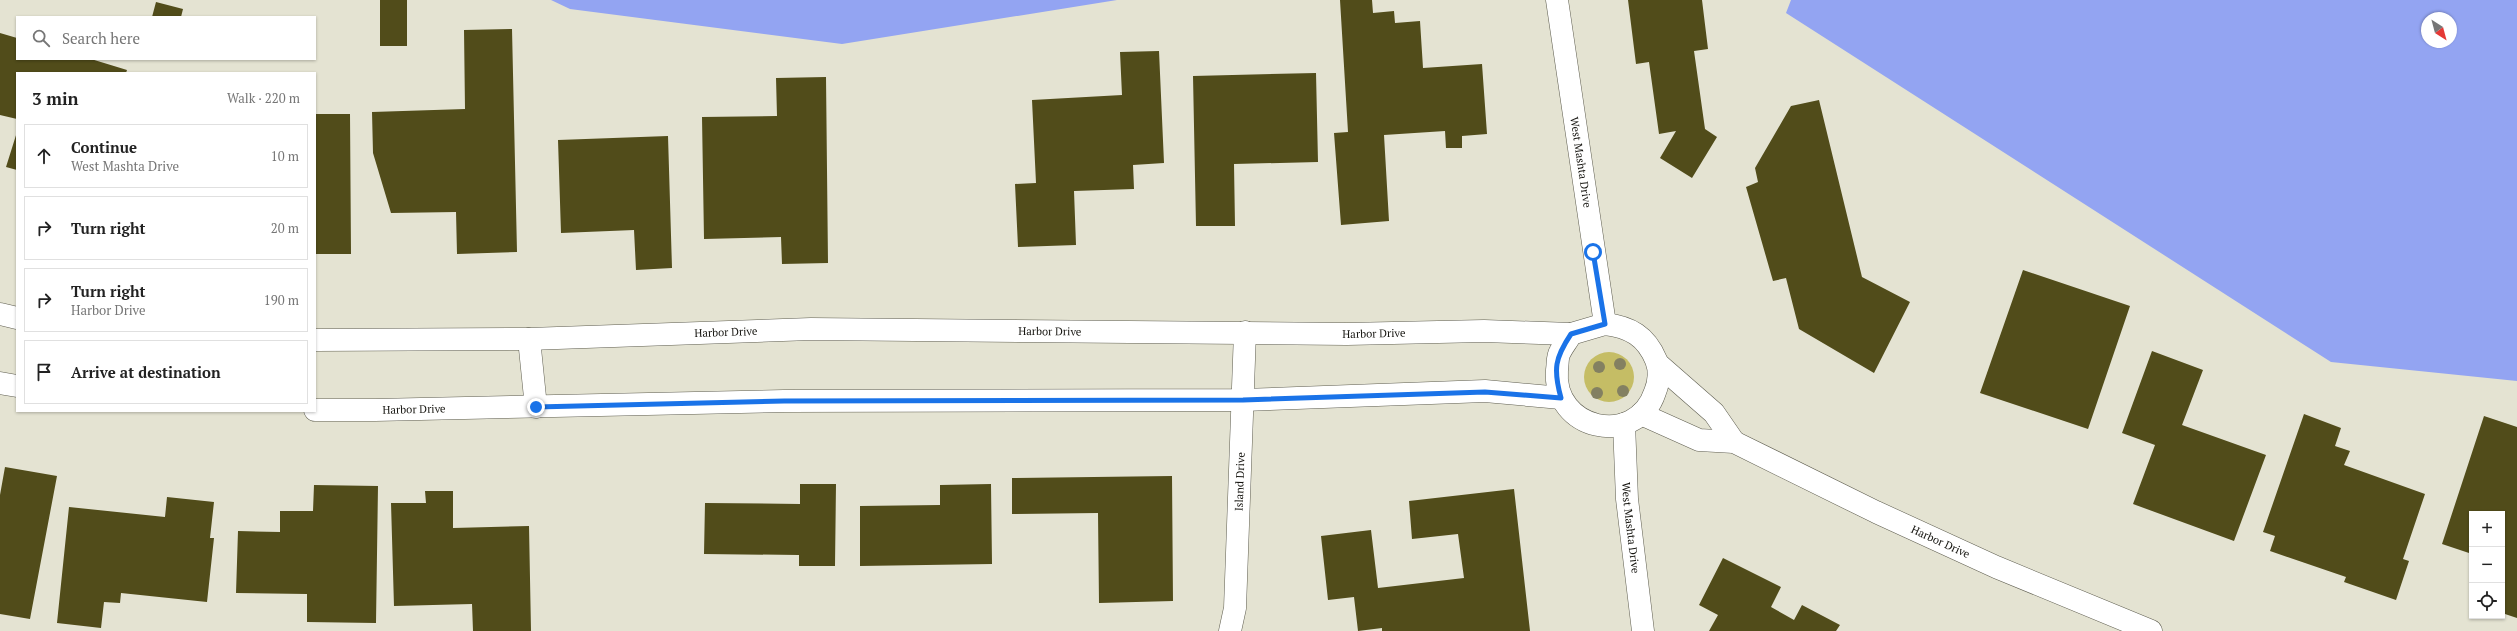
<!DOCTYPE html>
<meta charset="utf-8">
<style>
:root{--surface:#fff;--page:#f2f2f2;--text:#222;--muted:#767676;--line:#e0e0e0}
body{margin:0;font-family:"PT Serif",serif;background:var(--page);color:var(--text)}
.controls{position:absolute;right:12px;bottom:12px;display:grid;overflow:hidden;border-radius:0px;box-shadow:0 1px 3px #0004}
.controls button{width:36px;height:36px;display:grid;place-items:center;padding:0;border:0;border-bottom:1px solid var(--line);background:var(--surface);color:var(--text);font:20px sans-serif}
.compass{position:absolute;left:2421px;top:12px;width:36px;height:36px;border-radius:50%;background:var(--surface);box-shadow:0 1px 3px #0004;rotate:144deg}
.stop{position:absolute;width:12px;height:12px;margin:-9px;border:3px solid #1a73e8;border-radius:50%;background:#fff}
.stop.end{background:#1a73e8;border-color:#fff;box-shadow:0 1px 4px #0008}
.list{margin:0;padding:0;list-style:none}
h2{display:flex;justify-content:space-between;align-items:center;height:52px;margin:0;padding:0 16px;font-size:17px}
h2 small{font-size:13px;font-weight:400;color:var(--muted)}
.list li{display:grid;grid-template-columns:26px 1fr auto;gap:12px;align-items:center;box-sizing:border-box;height:64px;margin:0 8px 8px;padding:0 8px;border:1px solid var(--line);border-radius:0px}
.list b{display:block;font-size:15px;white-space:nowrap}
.list p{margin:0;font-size:13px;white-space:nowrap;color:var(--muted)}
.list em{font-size:13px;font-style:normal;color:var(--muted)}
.icon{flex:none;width:22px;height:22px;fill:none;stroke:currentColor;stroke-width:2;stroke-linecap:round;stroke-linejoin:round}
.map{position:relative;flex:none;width:2517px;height:631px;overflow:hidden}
.search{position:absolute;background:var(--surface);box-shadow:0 1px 3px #0004;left:16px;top:16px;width:300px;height:44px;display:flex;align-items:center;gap:10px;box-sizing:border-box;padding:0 14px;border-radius:0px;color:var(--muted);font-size:15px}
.panel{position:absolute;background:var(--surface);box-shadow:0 1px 3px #0004;left:16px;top:72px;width:300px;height:340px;border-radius:0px}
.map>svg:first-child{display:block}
.green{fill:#c5bd65}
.water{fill:#93a4f2;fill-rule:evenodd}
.building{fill:#514c1a}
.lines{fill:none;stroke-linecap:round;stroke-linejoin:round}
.street-casing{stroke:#5f5e50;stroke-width:23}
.secondary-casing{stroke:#5f5e50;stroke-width:23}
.street{stroke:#fff;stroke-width:22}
.secondary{stroke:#fff;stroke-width:22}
.tree{fill:#838061}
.route{stroke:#1a73e8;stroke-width:5}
.labels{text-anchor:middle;stroke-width:4;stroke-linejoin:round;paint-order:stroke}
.street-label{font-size:11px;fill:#15140f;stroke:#fff}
</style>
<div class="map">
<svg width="2517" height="631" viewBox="0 0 2517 631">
<rect width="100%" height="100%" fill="#e4e3d2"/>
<!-- green -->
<path class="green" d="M1584 377a25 25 0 1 1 50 0a25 25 0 1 1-50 0Z"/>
<!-- water -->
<path class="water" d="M551 0H1117L842 44 570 9Z
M1791 0H2517V381L2331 362 1786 13ZM2427 18H2451V42H2427Z"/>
<!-- building -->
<path class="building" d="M380 0H407V46H380Z
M1340 0H1372L1373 13 1394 11 1395 23 1420 21 1423 68 1482 64 1487 134 1462 136V148H1446L1445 131 1384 135 1389 221 1341 225 1334 133 1348 132Z
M1628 0H1702L1708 49 1694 51 1705 129 1717 137 1692 178 1660 158 1676 131 1659 134 1649 62 1636 64Z
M156 2 183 9 181 17H152Z
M512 29 517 252 457 254 456 212 391 213 373 153 372 112 465 109 464 30Z
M0 33 17 38V59H91L127 70 126 73H17V119L0 115Z
M1159 51 1164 163 1133 165 1134 189 1074 191 1076 245 1018 247 1015 184 1036 183 1032 100 1122 95 1120 52Z
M1316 73 1318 162 1234 164 1235 226H1196L1193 76Z
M826 77 828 263 782 264 781 237 704 239 702 117 777 116 776 78Z
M1819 100 1862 277 1910 302 1874 373 1799 329 1786 278 1773 281 1746 187 1758 182 1755 168 1791 106Z
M315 114H350L351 254H315Z
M17 132V170L6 167Z
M668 136 672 268 636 270 634 230 561 233 558 140Z
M2023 270 2130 306 2088 429 1980 393Z
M2152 351 2203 370 2182 425 2266 455 2234 541 2133 504 2155 445 2122 433Z
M2304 414 2341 428 2335 446 2350 451 2344 465 2425 494 2403 559 2409 561 2396 600 2344 582 2346 577 2270 551 2275 536 2263 532Z
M2484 416 2517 427V618L2502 613V514H2472V554L2442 544Z
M5 467 57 476 30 619 0 614V495Z
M1172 476 1173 601 1099 603 1098 513 1012 514V478Z
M800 484H836L835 566H799V555L704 554 705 503 800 504Z
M991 484 992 564 860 566V506L940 505V485Z
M314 485 378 486 376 623 307 622V594L236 593 238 531 280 532V511H313Z
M1514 489 1530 631H1382V628L1358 631 1354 597 1328 600 1321 536 1371 530 1378 588 1464 578 1458 534 1412 539 1409 501Z
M425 491H453V528L529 526 531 631H473L472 604 394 606 391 503H426Z
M167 497 214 502 210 538H214L207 602 121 593 120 603 104 602 101 628 57 623 69 507 165 517Z
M1723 558 1781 587 1771 607 1794 620 1802 605 1840 625 1836 631H1709L1718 615 1699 605Z"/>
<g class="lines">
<defs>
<g id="street">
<path id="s1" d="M1557 0 1605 324"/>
<path d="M0 314 17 318"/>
<path d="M529 339 536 407"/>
<path id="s2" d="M315 340 529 339 811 329 1347 334 1484 331 1571 334"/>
<path d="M0 383 17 386"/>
<path id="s3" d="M315 410H375L784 401 1243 400 1485 391 1561 398"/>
<path id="s4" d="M1230 631 1235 608 1245 332"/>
</g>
<g id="secondary">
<path d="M1605 324C1630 327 1646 336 1656 360 1660 370 1659 382 1655 392 1636 449 1552 430 1557 370 1558 364 1557 357 1560 352 1563 346 1568 340 1571 334Z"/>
<path d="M1658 364 1714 413 1734 442"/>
<path id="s5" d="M1641 414 1699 440 1734 442 1876 512 1996 567 2151 631"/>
<path id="s6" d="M1624 424 1627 499 1643 631"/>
</g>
</defs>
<!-- street casing -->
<use href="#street" class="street-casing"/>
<!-- secondary casing -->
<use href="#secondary" class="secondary-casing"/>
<!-- street -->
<use href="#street" class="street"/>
<!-- secondary -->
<use href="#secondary" class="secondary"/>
</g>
<!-- trees -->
<g class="tree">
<circle cx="1620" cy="364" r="6"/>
<circle cx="1599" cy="367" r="6"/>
<circle cx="1623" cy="391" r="6"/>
<circle cx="1597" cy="393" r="6"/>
</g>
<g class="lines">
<!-- route -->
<path class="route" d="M536 407 784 401 1243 400 1485 392 1561 398C1553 369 1555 358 1571 334L1605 324 1593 252"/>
</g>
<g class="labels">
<!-- street labels -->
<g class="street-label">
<text dy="4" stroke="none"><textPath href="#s1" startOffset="164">West Mashta Drive</textPath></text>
<text dy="4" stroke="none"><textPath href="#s2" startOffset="735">Harbor Drive</textPath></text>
<text dy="4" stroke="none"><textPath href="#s2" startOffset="411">Harbor Drive</textPath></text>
<text dy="4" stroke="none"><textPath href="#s2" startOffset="1059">Harbor Drive</textPath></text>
<text dy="4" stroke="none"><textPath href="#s3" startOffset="99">Harbor Drive</textPath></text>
<text dy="4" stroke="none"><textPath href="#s4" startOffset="150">Island Drive</textPath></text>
<text dy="4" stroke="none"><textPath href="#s6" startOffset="104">West Mashta Drive</textPath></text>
<text dy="4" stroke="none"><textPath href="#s5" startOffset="328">Harbor Drive</textPath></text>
</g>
</g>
</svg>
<div class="controls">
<button>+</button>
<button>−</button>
<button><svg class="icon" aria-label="locate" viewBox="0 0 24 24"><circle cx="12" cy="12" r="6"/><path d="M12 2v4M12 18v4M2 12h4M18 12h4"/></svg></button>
</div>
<svg class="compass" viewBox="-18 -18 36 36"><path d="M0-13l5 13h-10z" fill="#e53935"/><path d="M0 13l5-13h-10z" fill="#767676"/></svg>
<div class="stop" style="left:1593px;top:252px"></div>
<div class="stop end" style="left:536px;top:407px"></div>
<div class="search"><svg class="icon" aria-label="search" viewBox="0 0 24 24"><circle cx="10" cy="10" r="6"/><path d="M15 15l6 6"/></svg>Search here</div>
<section class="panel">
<h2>3 min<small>Walk · 220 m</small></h2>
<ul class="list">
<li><svg class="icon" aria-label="ahead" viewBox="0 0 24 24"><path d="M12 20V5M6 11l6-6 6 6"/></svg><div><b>Continue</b><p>West Mashta Drive</p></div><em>10 m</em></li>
<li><svg class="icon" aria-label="right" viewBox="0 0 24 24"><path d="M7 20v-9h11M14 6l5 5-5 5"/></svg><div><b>Turn right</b></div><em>20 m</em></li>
<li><svg class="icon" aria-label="right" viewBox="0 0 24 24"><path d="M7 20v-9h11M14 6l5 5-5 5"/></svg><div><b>Turn right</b><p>Harbor Drive</p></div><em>190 m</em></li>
<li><svg class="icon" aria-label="arrive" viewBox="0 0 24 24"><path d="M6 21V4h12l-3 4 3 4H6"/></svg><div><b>Arrive at destination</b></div></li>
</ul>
</section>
</div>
